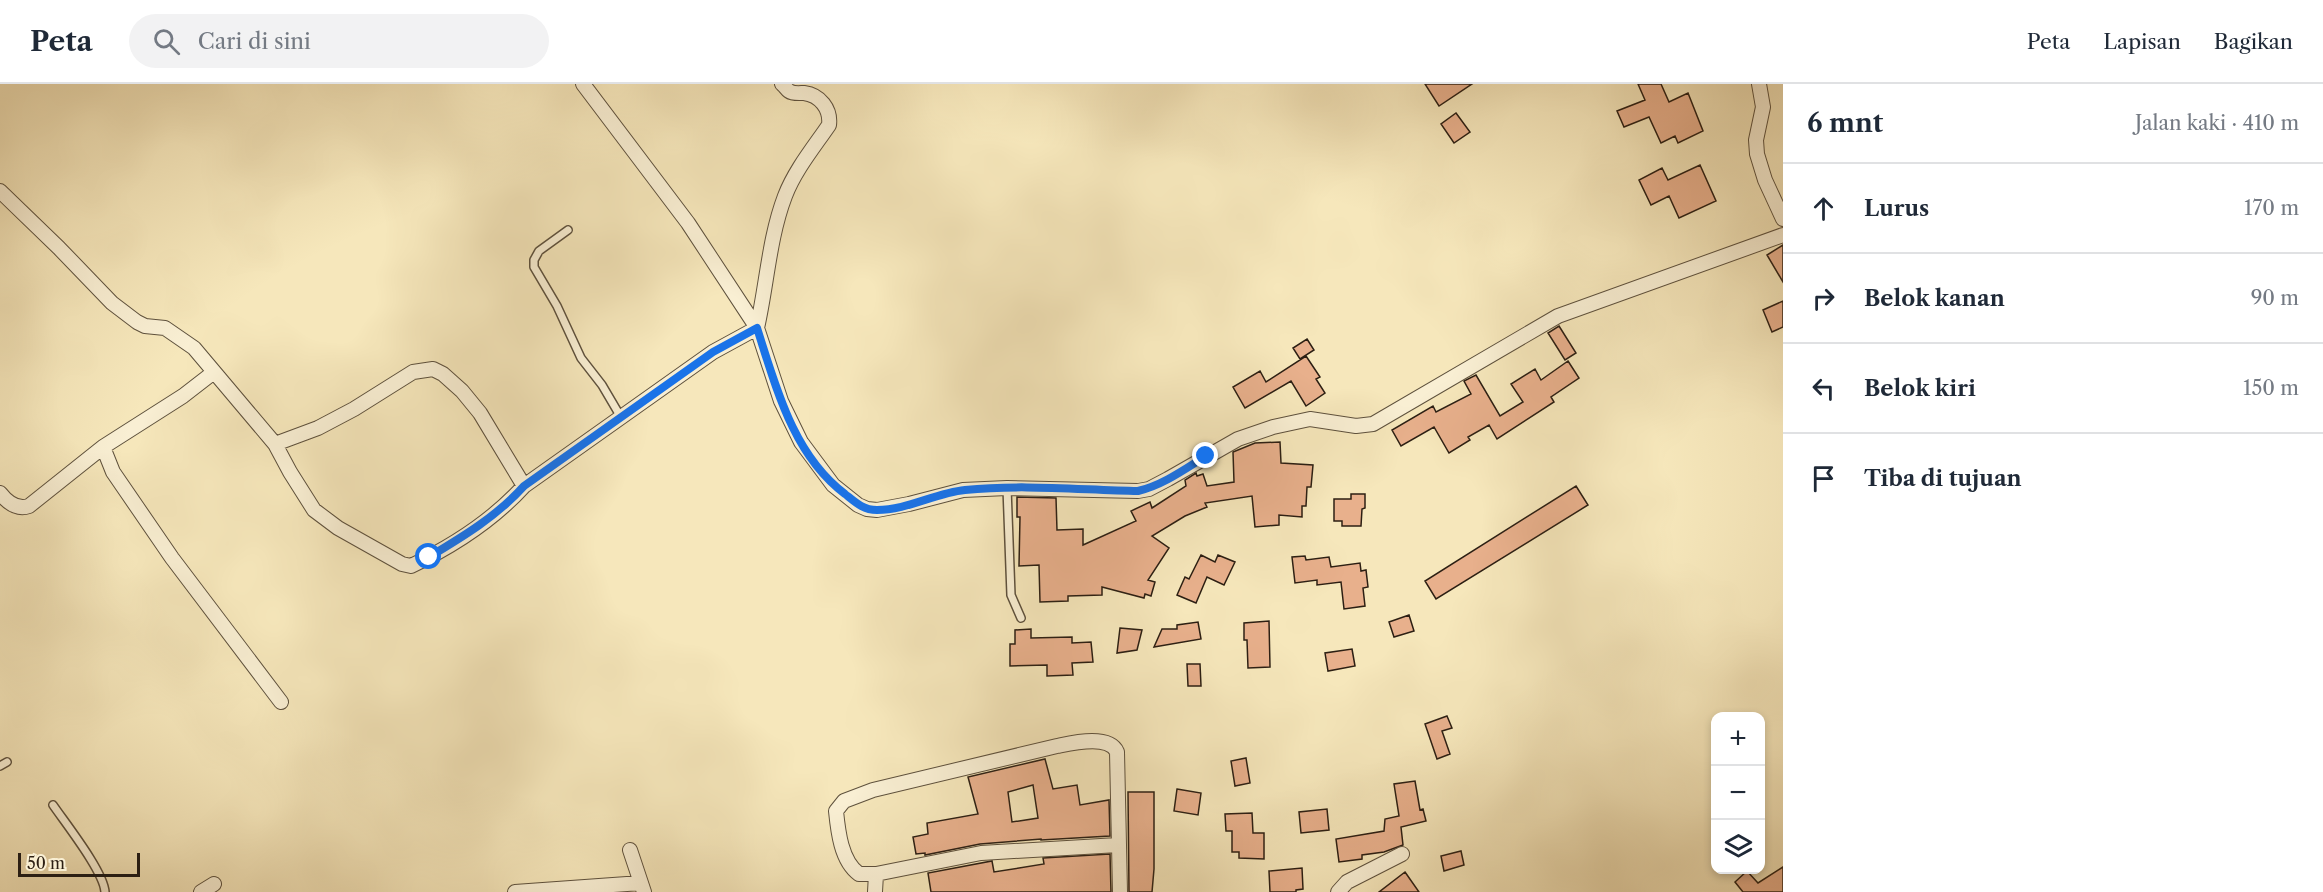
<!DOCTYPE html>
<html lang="id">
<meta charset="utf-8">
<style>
:root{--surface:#fff;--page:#f2f2f3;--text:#1f2937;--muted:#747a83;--line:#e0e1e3}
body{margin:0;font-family:"Libre Caslon Text",serif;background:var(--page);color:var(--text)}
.controls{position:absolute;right:18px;bottom:18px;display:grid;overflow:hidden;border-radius:12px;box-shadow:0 3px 9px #0003}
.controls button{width:54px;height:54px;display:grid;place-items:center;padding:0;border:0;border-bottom:2px solid var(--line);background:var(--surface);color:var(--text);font:30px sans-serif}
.scale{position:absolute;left:18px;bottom:15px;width:122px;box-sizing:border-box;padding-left:6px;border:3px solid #2c1f13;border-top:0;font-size:16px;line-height:21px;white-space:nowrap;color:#2c1f13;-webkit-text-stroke:4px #f9efd3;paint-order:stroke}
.stop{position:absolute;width:18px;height:18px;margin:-14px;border:4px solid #1a73e8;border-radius:50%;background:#fff}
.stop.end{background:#1a73e8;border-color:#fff;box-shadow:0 2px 6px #0008}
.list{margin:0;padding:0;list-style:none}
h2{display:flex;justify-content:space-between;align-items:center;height:78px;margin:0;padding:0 24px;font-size:26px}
h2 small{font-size:20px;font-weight:400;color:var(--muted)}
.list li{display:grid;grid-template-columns:39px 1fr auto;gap:18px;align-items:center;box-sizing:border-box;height:90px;padding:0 24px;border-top:2px solid var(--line)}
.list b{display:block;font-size:22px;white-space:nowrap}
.list em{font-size:20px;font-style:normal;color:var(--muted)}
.icon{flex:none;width:33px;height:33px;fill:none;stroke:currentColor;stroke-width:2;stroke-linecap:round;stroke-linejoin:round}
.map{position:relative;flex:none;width:1783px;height:808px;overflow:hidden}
header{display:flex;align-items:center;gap:36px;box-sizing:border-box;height:84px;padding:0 30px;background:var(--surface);border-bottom:2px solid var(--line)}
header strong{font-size:28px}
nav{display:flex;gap:33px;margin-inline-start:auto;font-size:21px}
.search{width:420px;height:54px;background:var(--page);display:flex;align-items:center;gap:15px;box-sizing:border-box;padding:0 21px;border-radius:33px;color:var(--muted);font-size:22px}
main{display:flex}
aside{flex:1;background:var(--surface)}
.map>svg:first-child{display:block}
.building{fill:#e8b08c;stroke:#2c1f13;stroke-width:1.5;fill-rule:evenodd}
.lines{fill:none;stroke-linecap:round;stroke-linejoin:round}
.service-casing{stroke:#5e513d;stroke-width:10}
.minor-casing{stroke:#5e513d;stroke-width:16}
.service{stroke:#f9efd3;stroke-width:7}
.minor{stroke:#f9efd3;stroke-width:14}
.route{stroke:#1a73e8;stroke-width:8}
</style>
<header>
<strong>Peta</strong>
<div class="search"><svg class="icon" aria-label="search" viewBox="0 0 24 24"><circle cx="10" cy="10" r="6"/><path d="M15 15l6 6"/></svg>Cari di sini</div>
<nav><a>Peta</a><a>Lapisan</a><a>Bagikan</a></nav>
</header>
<main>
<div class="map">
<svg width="1783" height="808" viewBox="0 0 1783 808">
<rect width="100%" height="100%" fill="#f6e7bb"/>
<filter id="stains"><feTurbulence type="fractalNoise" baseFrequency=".00333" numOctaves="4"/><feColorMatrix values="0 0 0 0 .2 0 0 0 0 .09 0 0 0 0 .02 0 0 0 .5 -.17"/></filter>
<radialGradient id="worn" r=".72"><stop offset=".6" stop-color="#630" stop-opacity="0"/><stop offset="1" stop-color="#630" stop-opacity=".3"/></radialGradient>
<!-- building -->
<path class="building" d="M1425 0H1472L1439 22Z
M1638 0H1661L1669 18 1688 9 1703 47 1678 59 1675 52 1661 59 1649 33 1624 43 1617 27 1645 16Z
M1456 29 1470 48 1454 59 1441 40Z
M1700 81 1716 117 1679 134 1669 112 1651 121 1639 96 1662 84 1668 96Z
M1783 161V198L1767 171Z
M1783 217V243L1772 248 1763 226Z
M1559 242 1576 269 1565 276 1548 249Z
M1307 255 1314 266 1300 275 1293 264Z
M1306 272 1320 293 1316 295 1325 309 1306 322 1291 297 1245 324 1233 303 1260 287 1266 298Z
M1568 277 1579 294 1551 313 1554 318 1497 355 1489 341 1468 353 1470 356 1449 369 1434 343 1401 362 1392 346 1433 322 1436 328 1471 310 1464 297 1476 291 1500 332 1523 318 1511 300 1535 285 1541 296Z
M1280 358 1281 379 1313 381 1311 403H1307L1306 422H1302V433L1279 431V441L1255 443 1252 412 1205 419 1207 423 1185 432 1152 452 1169 464 1148 496 1155 498 1151 512 1145 510 1144 514 1102 503V511L1068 512V517L1040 518 1039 481 1019 482 1020 433H1017V413L1056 414 1057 446 1083 445V461L1136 437 1131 427 1150 418 1152 424 1186 402 1185 396 1196 389 1197 392 1203 390 1207 402 1234 398 1233 368 1255 359Z
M1576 402 1588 421 1436 515 1425 497Z
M1351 410H1365V424L1362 425 1361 442H1342V437H1334V415H1351Z
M1201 471 1215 478 1218 471 1235 478 1224 501 1207 493 1196 519 1177 511 1185 493 1189 495Z
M1305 472 1306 476 1329 473 1331 483 1360 479 1361 487 1366 486 1368 503 1363 504 1365 522 1344 525 1341 498 1317 501V496L1295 499 1292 473Z
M1409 531 1414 547 1394 553 1389 538Z
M1269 537 1270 583 1248 584 1247 556H1244V539Z
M1198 538 1201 555 1154 563 1162 545H1177V541Z
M1120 544 1142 546 1137 566 1117 569Z
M1031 545V554L1072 553V559L1091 558 1093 578 1072 579 1073 591 1047 592V581L1010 582V560H1015V546Z
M1352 565 1355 582 1328 587 1325 569Z
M1187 580H1200L1201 602H1188Z
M1447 632 1452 644 1442 647 1450 670 1437 675 1425 640Z
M1246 674 1250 699 1235 702 1231 677Z
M1045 675 1053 705 1077 701 1080 721 1109 716 1110 752 1041 756V755L980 760 925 771V769L916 770 913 753 928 750 927 739 978 730 968 693ZM1033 701 1038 734 1012 738 1008 708Z
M1415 697 1420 726 1423 725 1426 737 1401 743 1403 761 1384 768 1362 771V775L1339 778 1336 755 1384 747 1385 735 1399 732 1394 700Z
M1177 705 1201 709 1198 731 1174 727Z
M1128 708H1154V785L1152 808H1129Z
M1327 725 1329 746 1301 749 1299 728Z
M1252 729 1253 749H1264V775L1239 774V768H1232V747H1226L1225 730Z
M1461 767 1464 781 1444 787 1441 772Z
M1110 770 1111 808H931L928 789 992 777 994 788 1044 780 1043 774Z
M1783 783V808H1743L1735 798 1747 787 1758 799Z
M1302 784 1303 805 1296 806V808H1270L1269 787Z
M1405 788 1419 808H1379Z"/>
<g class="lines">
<defs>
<path id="service" d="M568 146 539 167 534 176V183L557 222 581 274 602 301 622 335
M1007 404 1011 511 1021 534
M0 682 7 678
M53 721C66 740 104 788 105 808"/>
<path id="minor" d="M583 0 688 139 757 244 781 317 801 358 833 401 858 421 867 425 877 426 909 420 963 406 1007 404 1138 407 1149 405 1168 395 1238 355 1273 343 1310 335 1356 342 1373 340 1558 232 1783 151
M1759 0 1763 23 1756 56 1757 70 1765 96 1783 135
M0 107 59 164 112 219 137 238 145 242 165 244 194 264 275 360 290 388 314 426 338 444 402 480 411 482C453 462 493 436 524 402L713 268 757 244C767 200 769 154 785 112 795 86 814 63 829 41 831 25 820 11 804 9 800 9 793 10 789 7 786 5 785 2 782 0
M275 360 318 344 354 325 413 288 433 285 443 290 462 307 480 329 524 402
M103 363 113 388 172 474 281 618
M0 409C7 418 17 426 29 422L103 363 183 312 214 288
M630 766 644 808
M876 790H859C841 777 838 747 836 727L844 717 873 706 1057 662C1072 659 1109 650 1117 668L1120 808
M201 808 214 800
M515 808 641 799
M875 808 876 790 981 769 1118 761
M1338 808 1347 798 1402 770"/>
</defs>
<!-- service casing -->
<use href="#service" class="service-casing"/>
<!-- minor casing -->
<use href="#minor" class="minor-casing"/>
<!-- service -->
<use href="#service" class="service"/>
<!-- minor -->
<use href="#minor" class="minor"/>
</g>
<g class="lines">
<!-- route -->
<path class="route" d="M429 473C464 452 497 432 524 402L713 268 757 244C776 303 793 371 845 410 855 418 863 426 877 426 907 426 935 409 965 406 1023 400 1081 406 1138 407 1163 401 1185 385 1206 372"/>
</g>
<rect width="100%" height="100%" filter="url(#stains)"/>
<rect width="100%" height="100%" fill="url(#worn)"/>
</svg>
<div class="controls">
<button>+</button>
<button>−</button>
<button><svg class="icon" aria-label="layers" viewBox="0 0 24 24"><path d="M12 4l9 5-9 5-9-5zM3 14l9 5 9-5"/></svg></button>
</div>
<div class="scale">50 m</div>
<div class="stop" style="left:429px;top:473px"></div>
<div class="stop end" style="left:1206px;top:372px"></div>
</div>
<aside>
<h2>6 mnt<small>Jalan kaki · 410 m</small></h2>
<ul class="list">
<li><svg class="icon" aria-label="ahead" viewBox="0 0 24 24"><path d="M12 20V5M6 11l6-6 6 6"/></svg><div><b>Lurus</b></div><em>170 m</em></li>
<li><svg class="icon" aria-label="right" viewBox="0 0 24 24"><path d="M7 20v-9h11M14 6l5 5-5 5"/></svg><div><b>Belok kanan</b></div><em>90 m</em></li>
<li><svg class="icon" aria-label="left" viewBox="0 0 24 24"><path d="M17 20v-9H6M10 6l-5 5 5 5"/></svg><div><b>Belok kiri</b></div><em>150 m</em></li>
<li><svg class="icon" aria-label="arrive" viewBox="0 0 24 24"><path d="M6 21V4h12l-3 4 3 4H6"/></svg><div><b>Tiba di tujuan</b></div></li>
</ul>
</aside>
</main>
